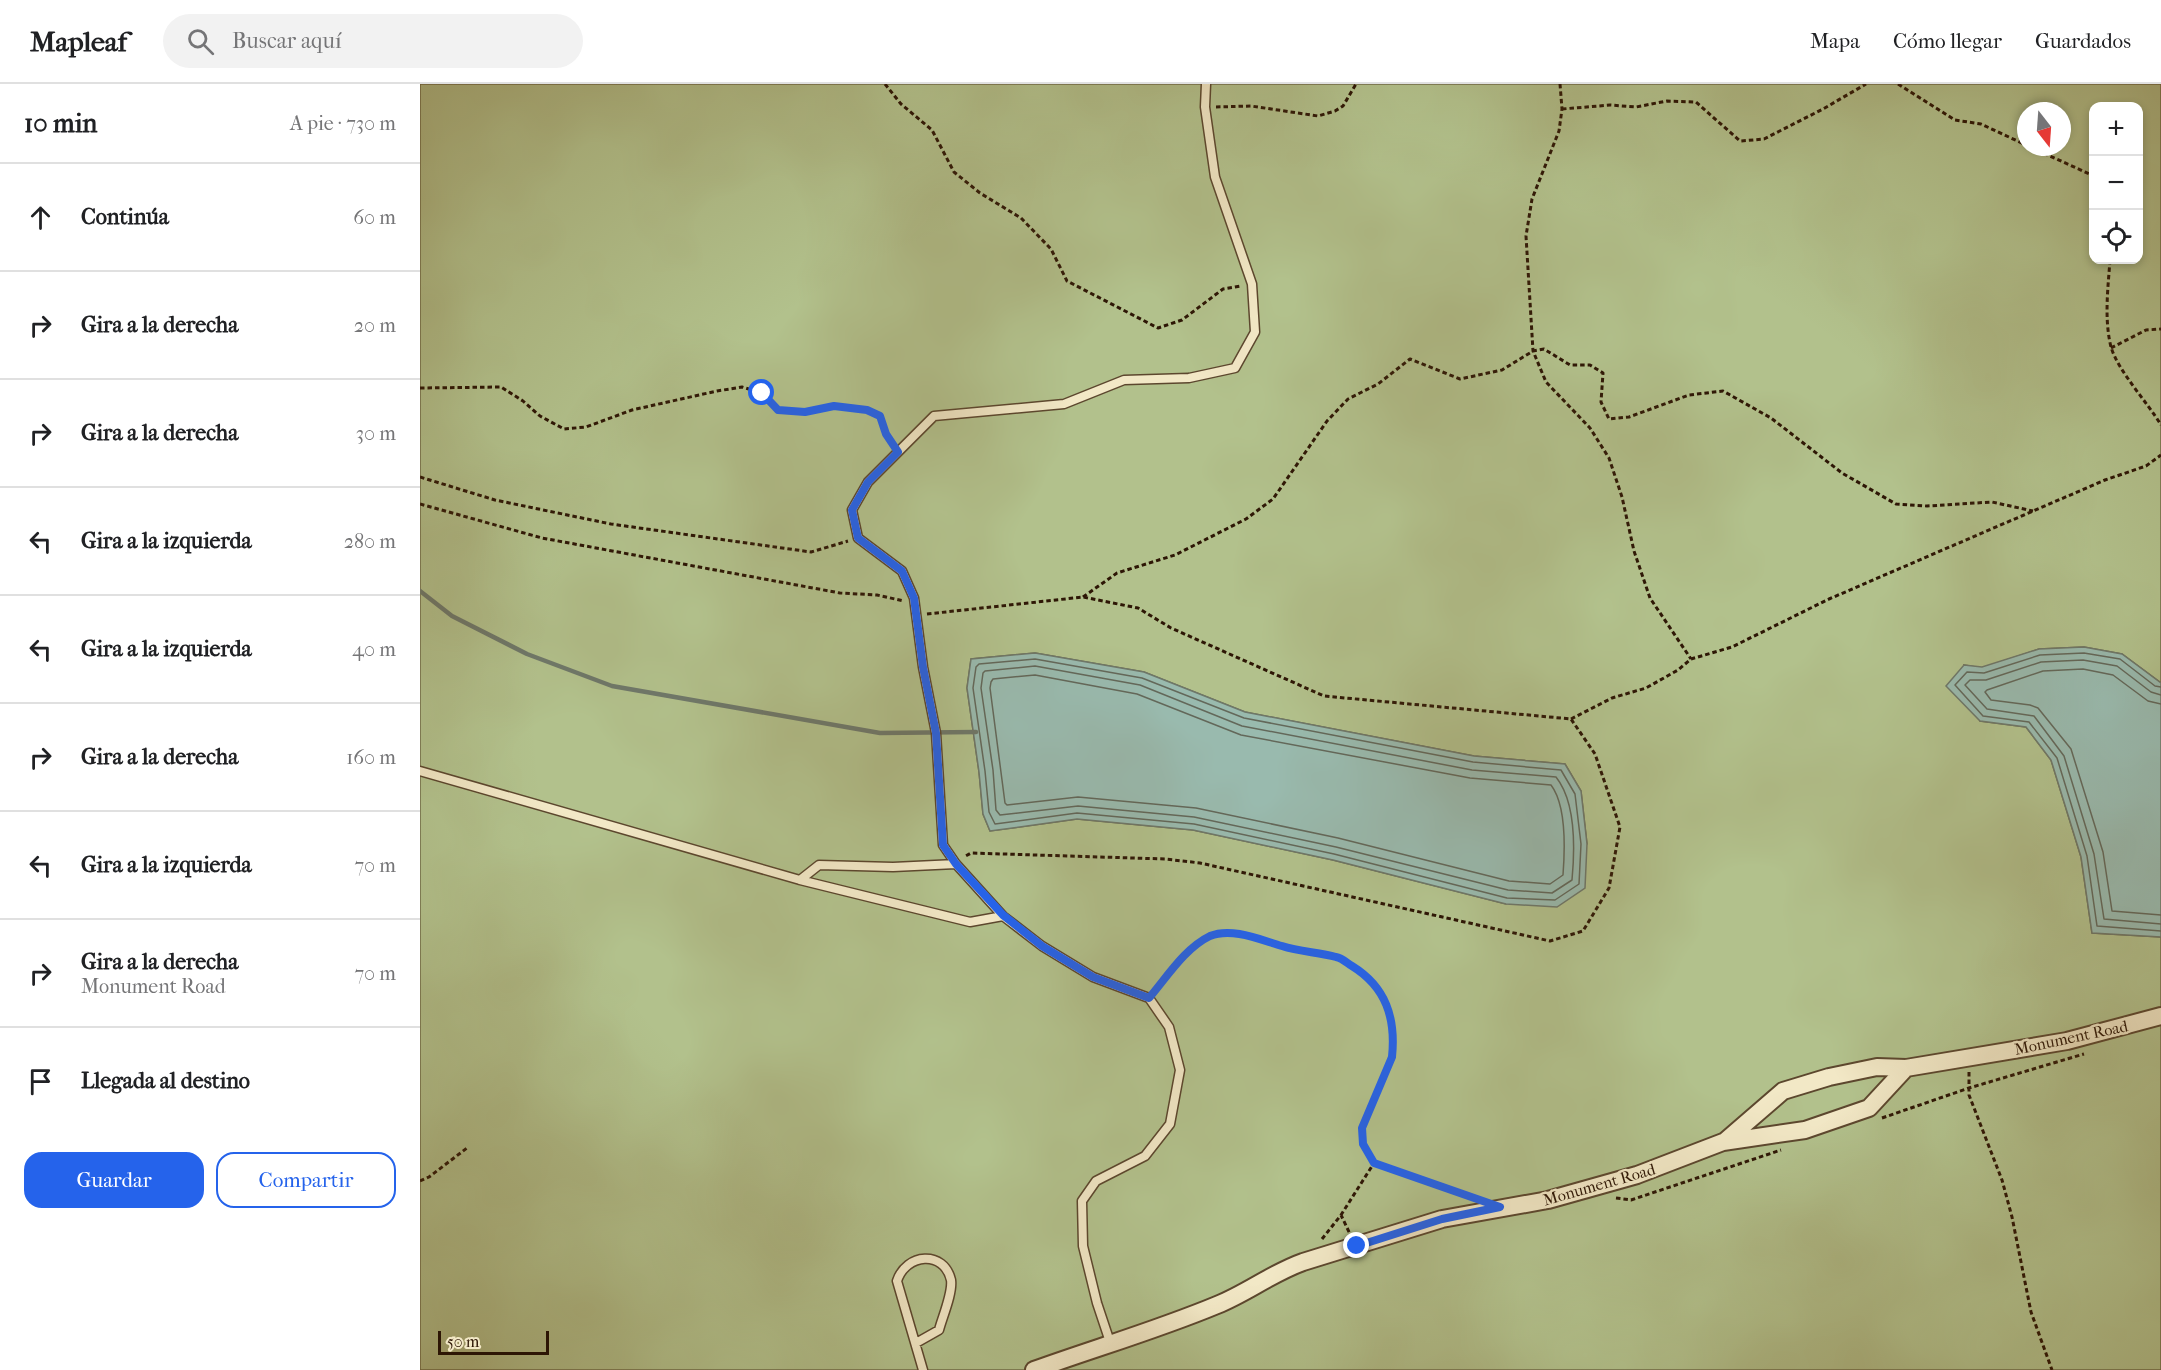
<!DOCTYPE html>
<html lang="es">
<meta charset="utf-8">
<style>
:root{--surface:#fff;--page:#f2f2f2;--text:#202124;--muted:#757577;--line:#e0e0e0;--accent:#2563eb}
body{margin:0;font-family:"IM FELL French Canon",serif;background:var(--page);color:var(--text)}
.controls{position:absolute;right:18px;top:18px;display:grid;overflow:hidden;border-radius:12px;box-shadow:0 3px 9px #0003}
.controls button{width:54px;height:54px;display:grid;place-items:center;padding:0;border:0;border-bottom:2px solid var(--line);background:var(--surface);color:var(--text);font:30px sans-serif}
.compass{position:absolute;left:1597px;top:18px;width:54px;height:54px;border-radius:50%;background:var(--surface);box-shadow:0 3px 9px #0003;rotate:163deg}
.scale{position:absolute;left:18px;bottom:15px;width:111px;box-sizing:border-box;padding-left:6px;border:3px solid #2d1605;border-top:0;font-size:16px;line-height:21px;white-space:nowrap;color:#2d1605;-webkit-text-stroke:4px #f2e8c6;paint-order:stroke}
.stop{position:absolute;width:18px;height:18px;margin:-14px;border:4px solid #2563eb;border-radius:50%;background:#fff}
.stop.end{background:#2563eb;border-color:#fff;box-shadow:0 2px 6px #0008}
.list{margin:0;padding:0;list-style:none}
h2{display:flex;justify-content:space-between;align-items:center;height:78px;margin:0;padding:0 24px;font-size:26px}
h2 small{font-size:20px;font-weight:400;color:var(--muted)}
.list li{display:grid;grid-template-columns:39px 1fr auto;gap:18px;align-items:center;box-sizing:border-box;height:108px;padding:0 24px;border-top:2px solid var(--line)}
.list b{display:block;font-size:22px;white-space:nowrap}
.list p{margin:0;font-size:20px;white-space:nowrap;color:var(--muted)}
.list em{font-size:20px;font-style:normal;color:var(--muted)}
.actions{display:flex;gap:12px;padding:18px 24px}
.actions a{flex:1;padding:14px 0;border:2px solid var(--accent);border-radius:18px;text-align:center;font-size:21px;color:var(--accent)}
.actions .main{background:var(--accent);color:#fff}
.icon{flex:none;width:33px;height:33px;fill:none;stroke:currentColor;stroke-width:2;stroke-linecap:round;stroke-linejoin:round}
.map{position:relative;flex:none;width:1741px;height:1286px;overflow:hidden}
header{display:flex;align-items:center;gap:36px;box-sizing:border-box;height:84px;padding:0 30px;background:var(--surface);border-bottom:2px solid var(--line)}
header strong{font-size:28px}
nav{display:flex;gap:33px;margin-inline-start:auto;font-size:21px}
.search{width:420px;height:54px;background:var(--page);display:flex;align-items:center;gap:15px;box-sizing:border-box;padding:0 21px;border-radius:33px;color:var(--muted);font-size:22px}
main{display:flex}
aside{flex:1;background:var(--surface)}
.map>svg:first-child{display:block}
.green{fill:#b2c18c;stroke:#706c48;stroke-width:1.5;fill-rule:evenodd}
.water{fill:#99baae;stroke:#6e786a;stroke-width:1.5}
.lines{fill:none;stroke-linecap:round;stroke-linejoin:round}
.shore{stroke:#63685a;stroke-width:1.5}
.stream{stroke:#6e786a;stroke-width:4.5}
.lane-casing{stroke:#5c472e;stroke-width:11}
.street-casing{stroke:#5c472e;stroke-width:20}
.path{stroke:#2d1605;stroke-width:3;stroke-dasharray:4.5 3;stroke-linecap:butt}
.lane{stroke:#f2e8c6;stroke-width:8}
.street{stroke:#f2e8c6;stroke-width:16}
.route{stroke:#2563eb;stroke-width:8}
.labels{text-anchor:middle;stroke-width:5;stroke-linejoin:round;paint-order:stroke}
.street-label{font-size:16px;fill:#2d1605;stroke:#f2e8c6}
</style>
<header>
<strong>Mapleaf</strong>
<div class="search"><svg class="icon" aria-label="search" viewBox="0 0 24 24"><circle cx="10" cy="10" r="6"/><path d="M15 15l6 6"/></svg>Buscar aquí</div>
<nav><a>Mapa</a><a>Cómo llegar</a><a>Guardados</a></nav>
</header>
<main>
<aside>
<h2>10 min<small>A pie · 730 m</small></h2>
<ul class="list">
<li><svg class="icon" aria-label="ahead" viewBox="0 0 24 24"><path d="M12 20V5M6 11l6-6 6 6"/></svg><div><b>Continúa</b></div><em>60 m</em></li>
<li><svg class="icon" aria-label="right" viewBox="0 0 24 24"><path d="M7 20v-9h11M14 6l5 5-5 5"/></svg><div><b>Gira a la derecha</b></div><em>20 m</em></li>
<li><svg class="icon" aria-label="right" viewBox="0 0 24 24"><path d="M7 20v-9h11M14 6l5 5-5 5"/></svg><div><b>Gira a la derecha</b></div><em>30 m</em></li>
<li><svg class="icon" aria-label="left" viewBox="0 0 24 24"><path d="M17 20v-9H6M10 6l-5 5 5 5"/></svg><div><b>Gira a la izquierda</b></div><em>280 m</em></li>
<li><svg class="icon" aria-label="left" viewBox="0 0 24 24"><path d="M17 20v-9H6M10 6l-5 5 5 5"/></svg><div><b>Gira a la izquierda</b></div><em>40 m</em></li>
<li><svg class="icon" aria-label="right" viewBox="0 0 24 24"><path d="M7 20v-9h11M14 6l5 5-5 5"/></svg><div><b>Gira a la derecha</b></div><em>160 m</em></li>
<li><svg class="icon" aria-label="left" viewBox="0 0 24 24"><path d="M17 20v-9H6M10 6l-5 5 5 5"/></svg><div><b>Gira a la izquierda</b></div><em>70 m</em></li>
<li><svg class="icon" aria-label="right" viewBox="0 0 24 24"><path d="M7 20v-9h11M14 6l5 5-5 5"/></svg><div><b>Gira a la derecha</b><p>Monument Road</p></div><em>70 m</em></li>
<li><svg class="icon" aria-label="arrive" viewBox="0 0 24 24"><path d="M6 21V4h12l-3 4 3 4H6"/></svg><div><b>Llegada al destino</b></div></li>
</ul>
<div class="actions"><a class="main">Guardar</a><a>Compartir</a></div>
</aside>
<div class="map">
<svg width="1741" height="1286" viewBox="0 0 1741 1286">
<rect width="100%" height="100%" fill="#ebdba7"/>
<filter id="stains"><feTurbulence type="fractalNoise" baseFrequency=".00333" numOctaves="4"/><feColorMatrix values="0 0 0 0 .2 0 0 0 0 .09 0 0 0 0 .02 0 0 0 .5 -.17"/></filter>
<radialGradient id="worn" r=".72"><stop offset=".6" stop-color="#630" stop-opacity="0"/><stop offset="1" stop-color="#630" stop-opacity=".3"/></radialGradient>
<!-- green -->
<path class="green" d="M0 0H1741V599L1702 570 1664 563 1619 565 1562 584 1544 581 1560 637 1606 643 1631 676 1661 773 1672 849 1741 853V1286H0ZM1674 22H1718V176H1674ZM1606 27H1642V63H1606ZM615 569 724 588 825 628 1054 672 1145 680 1161 707 1167 760 1086 820 913 776 773 746 657 735 570 747 563 730 559 688 547 604 551 575Z"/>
<!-- water -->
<path class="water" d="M1664 563 1702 570 1741 599V853L1672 849 1661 773 1631 676 1606 643 1560 637 1526 602 1544 581 1562 583 1619 565Z
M615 569 724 588 825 628 1054 672 1145 680 1161 707 1167 760 1165 804 1137 823 1086 820 913 776 773 746 657 735 570 747 563 730 559 688 547 604 551 575Z"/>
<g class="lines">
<!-- shore -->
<path class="shore" d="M615 575 722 594 824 634 1053 678 1141 686 1155 710 1161 760 1159 800 1135 816 1087 814 914 770 774 740 657 729 575 740 569 728 565 687 553 604 556 583 559 580Z
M615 582 720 601 822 642 1052 686 1136 693C1156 718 1155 764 1152 796L1132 809 1088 806 916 763 774 733 658 722 580 731 576 726 573 686 561 604 563 589 565 587Z
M615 591 717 610 821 651 1050 694 1131 701C1147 722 1145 765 1143 791L1130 800 1089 797 918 754 776 724 658 713 587 721 585 719 570 604 571 598 573 595Z
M1741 603 1735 602 1700 575 1664 569 1620 571 1564 589 1547 588 1535 601 1563 632 1609 638 1637 674 1667 772 1677 842 1741 847
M1741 611 1731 608 1697 582 1663 576 1621 578 1566 596H1550L1545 601 1567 625 1614 632 1644 672 1674 770 1684 835 1741 840
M1741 620 1728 617 1693 591 1663 585 1623 587 1567 606 1565 608 1571 616 1610 621 1618 624 1651 665 1683 768 1692 827 1741 831"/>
<!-- stream -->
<path class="stream" d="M0 507 32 532 107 570 192 602 460 649 556 648"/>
<defs>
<path id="lane" d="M0 687 380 796 550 838 583 832
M380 796 399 781 473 783 536 780
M690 1258 677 1219 663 1162 662 1117 676 1097 725 1072 750 1040 760 986 749 943 729 914 673 893 622 862 583 832 536 780 523 761 516 649 503 583 494 514 482 487 438 454 432 426 448 398 514 332 644 320 704 296 769 294 815 284 835 248 832 200 795 93 785 23 786 0
M496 1259 519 1246C522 1234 533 1209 531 1196 524 1166 486 1169 477 1197L503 1286"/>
<path id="street" d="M1304 1058 1363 1007 1409 993 1457 983 1486 984 1647 957 1741 932
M614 1286C675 1264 737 1246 797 1221 827 1209 852 1189 883 1178L1022 1135 1128 1116 1217 1091 1303 1058 1385 1046 1449 1024 1486 984"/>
</defs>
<!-- lane casing -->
<use href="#lane" class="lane-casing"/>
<!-- street casing -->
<use href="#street" class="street-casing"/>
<!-- path -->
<path class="path" d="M465 0 481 20 512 46 534 88 560 109 601 134 631 165 647 197 738 244 762 236 803 205 821 202
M1140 0 1142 25 1139 47 1112 115 1106 152 1113 267 1126 298 1170 344 1189 374 1202 413 1214 467 1230 514 1271 575
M1478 0 1535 36 1561 40 1606 61
M796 23 831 22 898 32 915 27 923 22 936 0
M1142 25 1190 21 1216 23 1247 17 1276 18 1320 57 1344 55 1403 25 1446 0
M1610 63 1674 92
M1690 176C1688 204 1684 235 1691 263 1698 287 1728 319 1741 341
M1691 264 1726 246 1741 245
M0 304 81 303 103 317 120 332 144 345 166 343 212 326 297 307 322 303 342 309 358 325 385 328 414 322 447 326 460 332 466 350 472 359
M0 393 75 416 191 440 391 468 428 457
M0 420 122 454 420 509 457 511 484 517
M663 513 697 489 755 471 826 435 853 415 907 337 928 315 958 300 990 275 1040 295 1082 286 1113 267 1124 265 1150 281H1170L1183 289 1181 318 1189 335 1209 333 1269 311 1303 307 1351 334 1422 389 1476 420 1507 422 1572 418 1613 427
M507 530 663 513 718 524 751 544 904 612 1151 635 1175 670 1200 743 1189 804 1163 847 1130 857 780 779 745 775 551 769 544 773
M1151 635 1192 614 1226 604 1258 586 1271 575 1312 563 1409 515 1685 396 1726 382 1741 371
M736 905 775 861 793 851 819 850 874 866 918 873 947 892 963 913 968 925 973 949 972 973 949 1023 942 1044 943 1060 954 1079 921 1131
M1549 988V1011L1582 1096 1592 1133 1611 1228 1632 1286
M1462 1034 1549 1004 1664 970
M954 1079 1052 1113
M0 1097 9 1093 47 1064
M1196 1114 1211 1116 1361 1066
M902 1155 921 1131 930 1150"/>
<!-- lane -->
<use href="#lane" class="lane"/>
<!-- street -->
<use href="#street" class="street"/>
</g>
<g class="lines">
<!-- route -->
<path class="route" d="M342 309 358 326 385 328 414 322 447 326 460 332 466 350 478 368 448 398 432 426 438 454 482 487 494 514 503 583 516 649 523 761 536 780 583 831 622 862 673 893 729 914C747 893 765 864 790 852 812 843 841 856 862 862 880 868 899 868 916 873 922 874 927 879 932 882 966 903 976 934 972 973L942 1044 943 1060 954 1079 1080 1123 1022 1135 937 1162"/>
</g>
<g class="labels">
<!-- street labels -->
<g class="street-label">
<text transform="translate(1651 953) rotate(-12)" y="6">Monument Road</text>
<text transform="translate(1179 1100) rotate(-16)" y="6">Monument Road</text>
</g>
</g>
<rect width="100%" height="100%" filter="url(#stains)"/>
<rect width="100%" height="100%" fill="url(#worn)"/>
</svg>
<div class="controls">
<button>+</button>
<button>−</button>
<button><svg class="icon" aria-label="locate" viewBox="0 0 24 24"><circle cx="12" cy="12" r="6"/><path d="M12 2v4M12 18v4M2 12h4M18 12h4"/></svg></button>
</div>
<svg class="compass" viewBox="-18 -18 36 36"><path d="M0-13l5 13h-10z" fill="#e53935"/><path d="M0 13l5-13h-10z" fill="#757577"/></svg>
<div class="scale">50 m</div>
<div class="stop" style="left:342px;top:309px"></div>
<div class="stop end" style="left:937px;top:1162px"></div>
</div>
</main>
